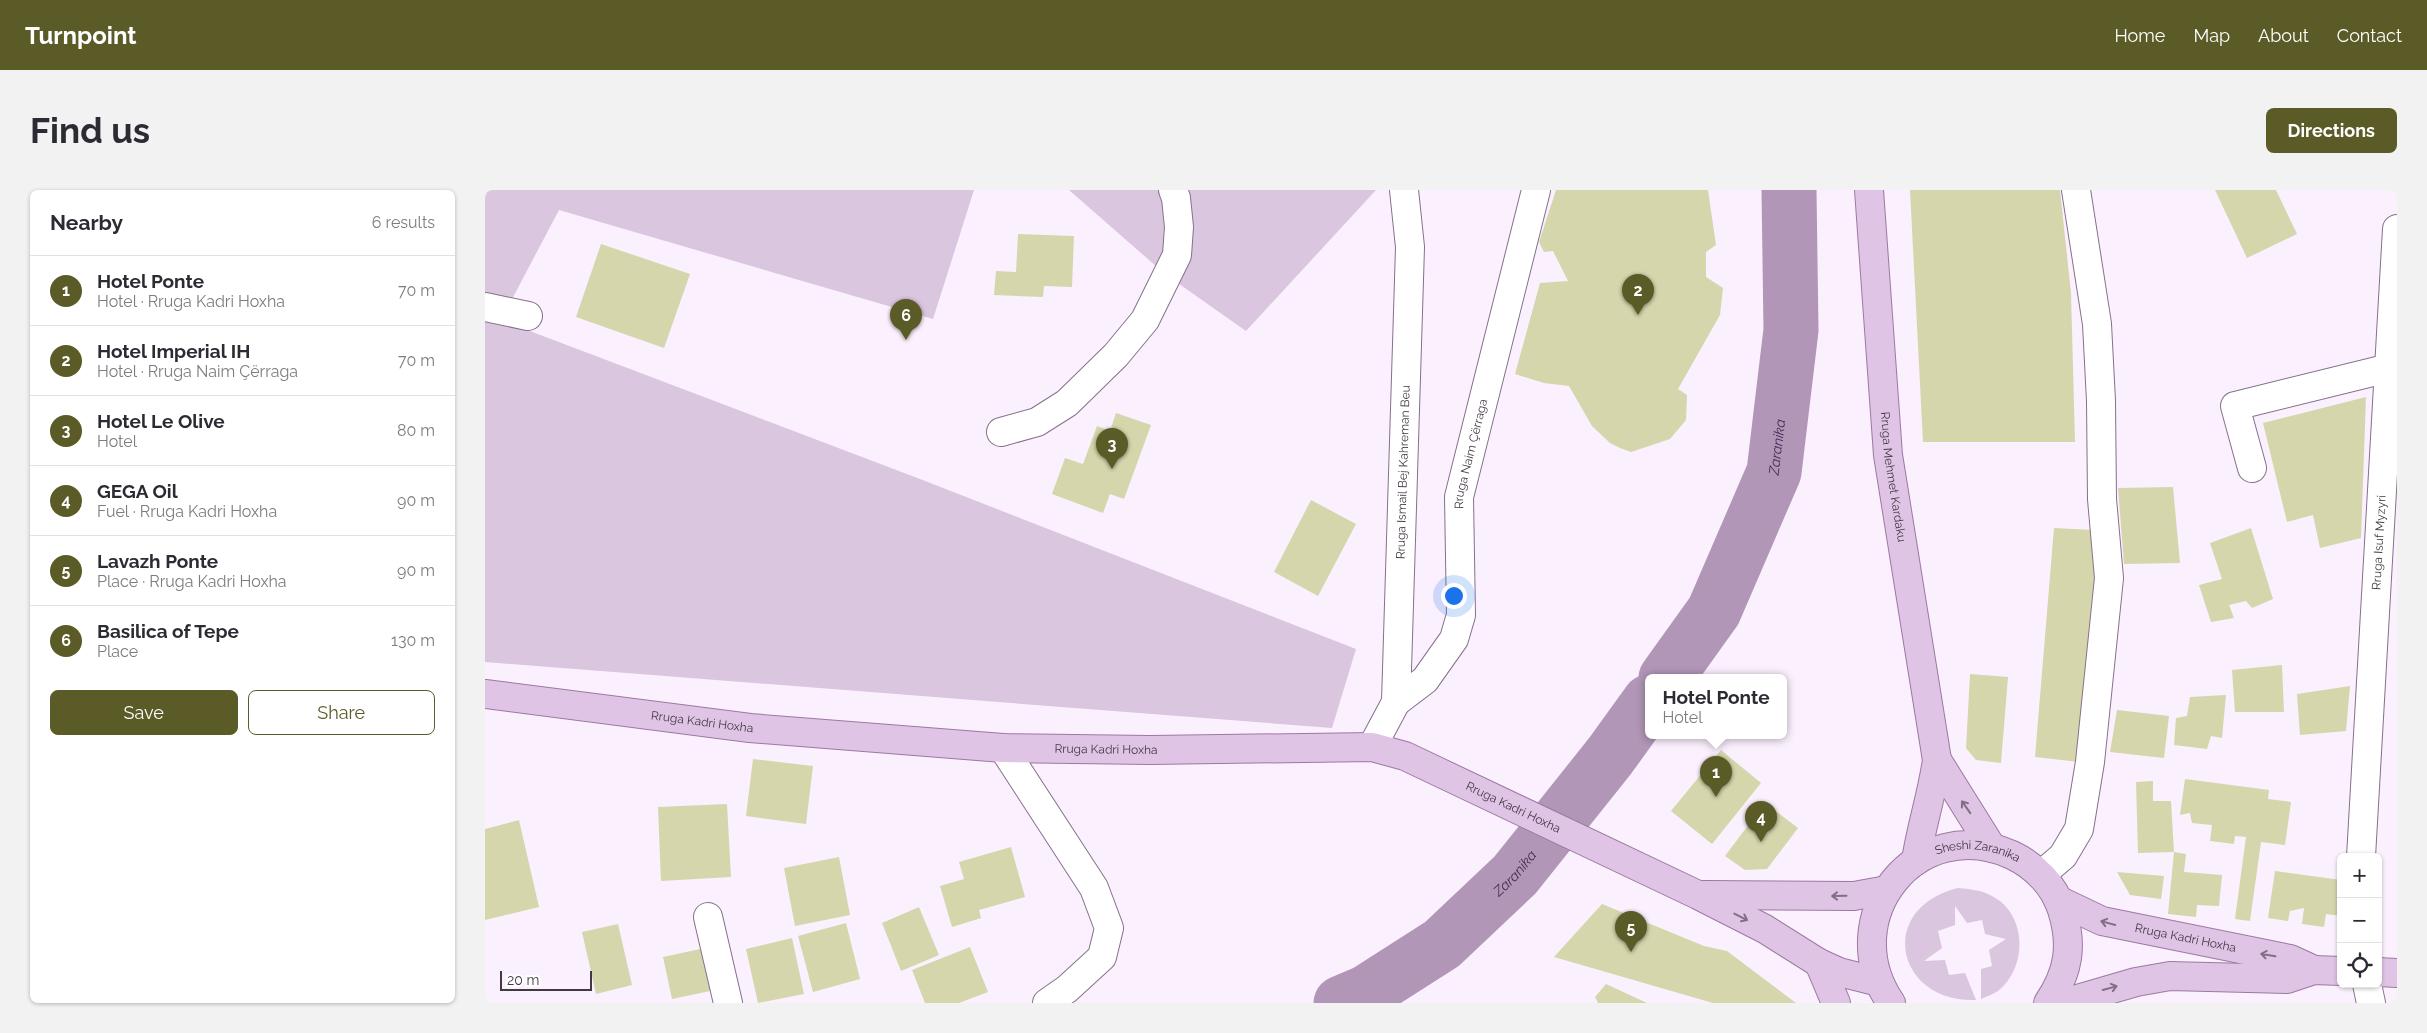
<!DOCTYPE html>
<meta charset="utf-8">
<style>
:root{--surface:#fff;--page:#f2f2f3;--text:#2b2b33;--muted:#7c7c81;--line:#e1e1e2;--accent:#5b5b27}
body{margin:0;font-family:Raleway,sans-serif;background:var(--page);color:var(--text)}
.controls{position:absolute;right:15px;bottom:15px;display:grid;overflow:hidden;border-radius:8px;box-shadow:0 1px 4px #0004}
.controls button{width:45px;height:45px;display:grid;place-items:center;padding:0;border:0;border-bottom:1px solid var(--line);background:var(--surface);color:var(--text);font:25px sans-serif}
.scale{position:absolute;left:15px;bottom:12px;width:92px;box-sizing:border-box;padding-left:5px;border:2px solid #423844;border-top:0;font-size:14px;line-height:18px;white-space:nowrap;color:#423844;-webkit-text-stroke:4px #fff;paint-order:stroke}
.you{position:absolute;left:968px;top:405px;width:18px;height:18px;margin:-12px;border:4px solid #fff;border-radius:50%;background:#1a73e8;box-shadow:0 0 0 8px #1a73e833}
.badge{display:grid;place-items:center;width:32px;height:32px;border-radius:50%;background:var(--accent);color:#fff;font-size:16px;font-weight:700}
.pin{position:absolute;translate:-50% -41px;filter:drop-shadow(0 1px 2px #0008)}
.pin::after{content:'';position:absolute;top:26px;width:18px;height:15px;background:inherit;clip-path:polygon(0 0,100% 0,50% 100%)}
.popup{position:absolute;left:1160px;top:484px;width:142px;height:65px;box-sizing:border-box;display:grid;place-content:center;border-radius:8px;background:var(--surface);filter:drop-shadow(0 1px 4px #0005);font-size:16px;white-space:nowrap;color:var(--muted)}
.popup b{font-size:19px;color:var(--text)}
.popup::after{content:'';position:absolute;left:50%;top:100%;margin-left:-10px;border:10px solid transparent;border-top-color:var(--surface)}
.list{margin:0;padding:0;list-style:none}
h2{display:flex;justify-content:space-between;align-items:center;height:65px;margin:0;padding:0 20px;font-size:21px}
h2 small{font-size:16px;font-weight:400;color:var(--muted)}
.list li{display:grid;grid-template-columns:32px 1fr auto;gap:15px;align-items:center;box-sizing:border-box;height:70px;padding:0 20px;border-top:1px solid var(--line)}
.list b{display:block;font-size:19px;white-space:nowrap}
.list p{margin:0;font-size:16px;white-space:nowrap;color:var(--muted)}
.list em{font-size:16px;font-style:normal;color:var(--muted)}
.actions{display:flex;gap:10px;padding:15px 20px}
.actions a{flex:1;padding:11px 0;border:1px solid var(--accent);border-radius:8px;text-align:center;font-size:18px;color:var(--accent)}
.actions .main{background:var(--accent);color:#fff}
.icon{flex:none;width:28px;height:28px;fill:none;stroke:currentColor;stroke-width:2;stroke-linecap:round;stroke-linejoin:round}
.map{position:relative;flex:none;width:1912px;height:813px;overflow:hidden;border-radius:8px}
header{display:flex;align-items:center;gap:30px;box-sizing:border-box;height:70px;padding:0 25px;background:var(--accent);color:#fff}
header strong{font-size:24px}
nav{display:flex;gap:28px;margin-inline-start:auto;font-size:18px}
.intro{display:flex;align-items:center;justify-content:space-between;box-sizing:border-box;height:120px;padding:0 30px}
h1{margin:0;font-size:35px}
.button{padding:12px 22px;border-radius:8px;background:var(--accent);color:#fff;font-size:18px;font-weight:700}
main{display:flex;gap:30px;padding:0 30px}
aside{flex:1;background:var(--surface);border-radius:8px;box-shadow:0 1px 4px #0004}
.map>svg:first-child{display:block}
.green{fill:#dac6df}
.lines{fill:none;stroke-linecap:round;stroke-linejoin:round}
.river{stroke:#b196b7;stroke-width:55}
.building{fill:#d5d6ac}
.minor-casing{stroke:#86708b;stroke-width:30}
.major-casing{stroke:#9b79a2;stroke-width:30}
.minor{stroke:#fff;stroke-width:28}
.major{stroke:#e0c4e6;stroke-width:28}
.oneway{stroke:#817085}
.labels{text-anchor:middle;stroke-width:4;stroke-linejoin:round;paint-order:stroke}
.street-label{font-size:12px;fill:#423844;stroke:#fff}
.water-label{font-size:14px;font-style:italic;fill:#4e2956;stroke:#fff}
</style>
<header>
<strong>Turnpoint</strong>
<nav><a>Home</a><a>Map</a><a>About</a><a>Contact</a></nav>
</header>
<div class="intro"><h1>Find us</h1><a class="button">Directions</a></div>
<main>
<aside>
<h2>Nearby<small>6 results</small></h2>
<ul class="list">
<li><span class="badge">1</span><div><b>Hotel Ponte</b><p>Hotel · Rruga Kadri Hoxha</p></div><em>70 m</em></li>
<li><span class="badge">2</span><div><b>Hotel Imperial IH</b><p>Hotel · Rruga Naim Çërraga</p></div><em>70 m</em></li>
<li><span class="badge">3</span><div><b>Hotel Le Olive</b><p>Hotel</p></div><em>80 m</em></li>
<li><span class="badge">4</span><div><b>GEGA Oil</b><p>Fuel · Rruga Kadri Hoxha</p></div><em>90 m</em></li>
<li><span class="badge">5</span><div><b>Lavazh Ponte</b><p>Place · Rruga Kadri Hoxha</p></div><em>90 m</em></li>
<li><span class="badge">6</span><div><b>Basilica of Tepe</b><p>Place</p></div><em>130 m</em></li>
</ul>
<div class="actions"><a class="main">Save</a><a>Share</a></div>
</aside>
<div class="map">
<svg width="1912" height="813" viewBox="0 0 1912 813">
<rect width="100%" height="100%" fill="#fbf0fd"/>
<!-- green -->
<path class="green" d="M0 0H489L448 129 74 20 16 130 435 289 871 459 847 538 0 472Z
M584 0H891L761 141 680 84Z
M1473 698C1485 699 1496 700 1507 706 1542 724 1543 777 1513 801 1508 804 1501 807 1496 809V779L1507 776 1504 760 1521 749 1500 744 1497 730 1482 733 1470 716V735L1453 741 1457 758 1439 771 1460 770 1464 785 1480 783 1491 810C1410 813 1391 718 1473 698Z"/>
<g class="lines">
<!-- river -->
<g class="river">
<path id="s1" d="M1181 488 1229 421 1289 282 1306 140 1304 0"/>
<path id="s2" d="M856 813 882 802 957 754 1030 685 1125 566 1164 512"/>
</g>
</g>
<!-- building -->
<path class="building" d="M1071 0H1223L1231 55 1221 62V87L1238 98 1235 125 1193 199 1202 205 1201 230 1185 249 1146 262 1135 258 1125 253 1107 236 1084 196 1059 193 1030 184 1055 93 1083 91 1068 61 1059 62 1054 52Z
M1425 0H1575L1586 103 1590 252H1438Z
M1730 0H1791L1812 44 1762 68Z
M533 44 589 46 587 97 559 96 558 107 509 105 511 81 531 82Z
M116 54 205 84 179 158 91 127Z
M1881 207 1876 348 1835 358 1828 325 1802 332 1778 233Z
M631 223 666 235 639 309 625 304 618 323 567 304 580 268 598 274 612 236 625 241Z
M1688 297 1695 373 1639 374 1633 298Z
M826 310 871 334 833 406 789 382Z
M1569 338 1610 340 1616 414 1594 572 1550 567Z
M1766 338 1788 409 1767 418 1761 411 1744 415 1749 428 1726 432 1714 395 1737 389 1725 353Z
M1797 475 1799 522H1750L1747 480Z
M1485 484 1523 487 1516 573 1491 570 1481 558Z
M1865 496 1861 541 1815 545 1812 504Z
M1741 505 1737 548 1726 546 1722 559 1689 555 1691 528 1702 526 1705 507Z
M1632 520 1684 526 1679 568 1625 562Z
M1236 560 1276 593 1227 654 1186 621Z
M268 569 328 576 321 634 261 626Z
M1700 589 1784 600 1783 609 1806 612 1800 655 1776 652 1765 731 1750 729 1761 647 1750 646 1749 654 1725 651 1727 635 1707 633 1705 623 1695 625Z
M1668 591V611H1686L1689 662 1701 664 1699 682 1737 685 1734 716 1712 715 1711 727 1683 724 1689 662 1653 663 1651 592Z
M1280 613 1313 638 1282 679 1260 680 1240 666Z
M242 614 246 687 176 691 173 617Z
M34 630 54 717 0 730V639Z
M526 657 540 707 494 720 496 728 467 737 455 696 479 689 474 672Z
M354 667 365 725 310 736 299 678Z
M1790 681 1856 690V726L1841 724 1839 737 1817 734 1819 718 1805 721 1803 731 1783 728Z
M1632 682 1679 686 1676 709 1645 705Z
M1117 714 1219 756 1242 761 1311 813H1228L1069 767Z
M434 717 454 765 416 781 397 733Z
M361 733 375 789 328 802 313 746Z
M133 734 147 795 111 804 97 742Z
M307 748 319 804 273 813 261 759Z
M485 757 503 802 474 813H440L427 780Z
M220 758 230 800 187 809 178 767Z
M1121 794 1162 813H1113L1110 807Z"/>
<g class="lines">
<defs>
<g id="minor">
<path d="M0 117 43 126"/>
<path d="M516 242 552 232 582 213 631 165 660 130 692 65 694 37 691 8 688 0"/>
<path d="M1767 278 1750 216 1904 178"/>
<path id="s3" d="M911 512 940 490 969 449 976 425 974 307 1051 0"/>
<path id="s4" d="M887 557 911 512 925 57 919 0"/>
<path d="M518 558 609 698 624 738 617 767 582 799 562 813"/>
<path id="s5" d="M1876 667 1912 39"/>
<path d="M1556 685 1578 666 1594 639 1605 572 1624 388 1617 309 1616 211 1612 134 1591 0"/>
<path d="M223 727 243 813"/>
<path d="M1882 794 1886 813"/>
</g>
<g id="major">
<path id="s6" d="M1384 0 1403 265 1452 570C1447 605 1436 637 1431 671"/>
<path id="s7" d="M0 504 265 538 518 558 665 560 887 557 920 566 1213 705 1280 739 1334 773 1354 782 1394 792"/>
<path d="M1452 570 1507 658"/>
<path d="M1219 705 1369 706 1402 700"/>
<path id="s8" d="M1573 710 1617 731 1805 769 1829 780"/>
<path d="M1334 773 1351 813"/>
<path d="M1893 782 1912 783"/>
<path id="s9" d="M1406 813C1348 728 1432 622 1527 665 1550 676 1569 695 1577 720 1588 755 1584 782 1563 813"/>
<path d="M1579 813 1651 792 1685 786 1802 789 1829 780 1856 781"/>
</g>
</defs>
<!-- minor casing -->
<use href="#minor" class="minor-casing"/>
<!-- major casing -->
<use href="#major" class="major-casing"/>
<!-- minor -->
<use href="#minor" class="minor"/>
<!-- major -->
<use href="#major" class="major"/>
</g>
<!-- one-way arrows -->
<defs><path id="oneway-shaft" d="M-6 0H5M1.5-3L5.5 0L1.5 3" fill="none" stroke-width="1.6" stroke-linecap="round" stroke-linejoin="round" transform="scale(1.25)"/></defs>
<g class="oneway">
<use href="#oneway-shaft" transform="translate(1481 617) rotate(-125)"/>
<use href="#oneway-shaft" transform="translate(1354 706) rotate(179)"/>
<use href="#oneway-shaft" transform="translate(1256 727) rotate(27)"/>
<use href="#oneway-shaft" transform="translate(1623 733) rotate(-165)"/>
<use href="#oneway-shaft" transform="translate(1783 765) rotate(-170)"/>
<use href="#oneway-shaft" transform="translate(1625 798) rotate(-15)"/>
</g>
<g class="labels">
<!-- street labels -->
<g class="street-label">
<text dy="4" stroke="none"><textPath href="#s3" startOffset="274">Rruga Naim Çërraga</textPath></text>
<text dy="4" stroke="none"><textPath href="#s4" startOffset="281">Rruga Ismail Bej Kahreman Beu</textPath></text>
<text dy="4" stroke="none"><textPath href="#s6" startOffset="288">Rruga Mehmet Kardaku</textPath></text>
<text dy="4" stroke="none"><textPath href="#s5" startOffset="315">Rruga Isuf Myzyri</textPath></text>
<text dy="4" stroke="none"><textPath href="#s7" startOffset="219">Rruga Kadri Hoxha</textPath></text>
<text dy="4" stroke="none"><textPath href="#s7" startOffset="624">Rruga Kadri Hoxha</textPath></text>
<text dy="4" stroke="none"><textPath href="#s7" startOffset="1044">Rruga Kadri Hoxha</textPath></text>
<text dy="4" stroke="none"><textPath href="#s9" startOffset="226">Sheshi Zaranika</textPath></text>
<text dy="4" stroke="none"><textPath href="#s8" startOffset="134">Rruga Kadri Hoxha</textPath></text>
</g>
<!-- water labels -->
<g class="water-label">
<text dy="5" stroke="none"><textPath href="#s1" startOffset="259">Zaranika</textPath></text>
<text dy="5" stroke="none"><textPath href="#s2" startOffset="219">Zaranika</textPath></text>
</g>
</g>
</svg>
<div class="controls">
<button>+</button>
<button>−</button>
<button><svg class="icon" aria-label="locate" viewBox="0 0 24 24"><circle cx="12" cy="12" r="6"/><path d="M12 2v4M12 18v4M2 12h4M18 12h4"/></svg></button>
</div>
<div class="scale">20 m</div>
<div class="you"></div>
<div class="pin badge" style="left:1231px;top:607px">1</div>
<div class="popup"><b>Hotel Ponte</b>Hotel</div>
<div class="pin badge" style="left:1153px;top:125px">2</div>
<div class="pin badge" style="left:627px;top:279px">3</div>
<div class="pin badge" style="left:1276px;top:652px">4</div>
<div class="pin badge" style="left:1146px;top:762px">5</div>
<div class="pin badge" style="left:421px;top:150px">6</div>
</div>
</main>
